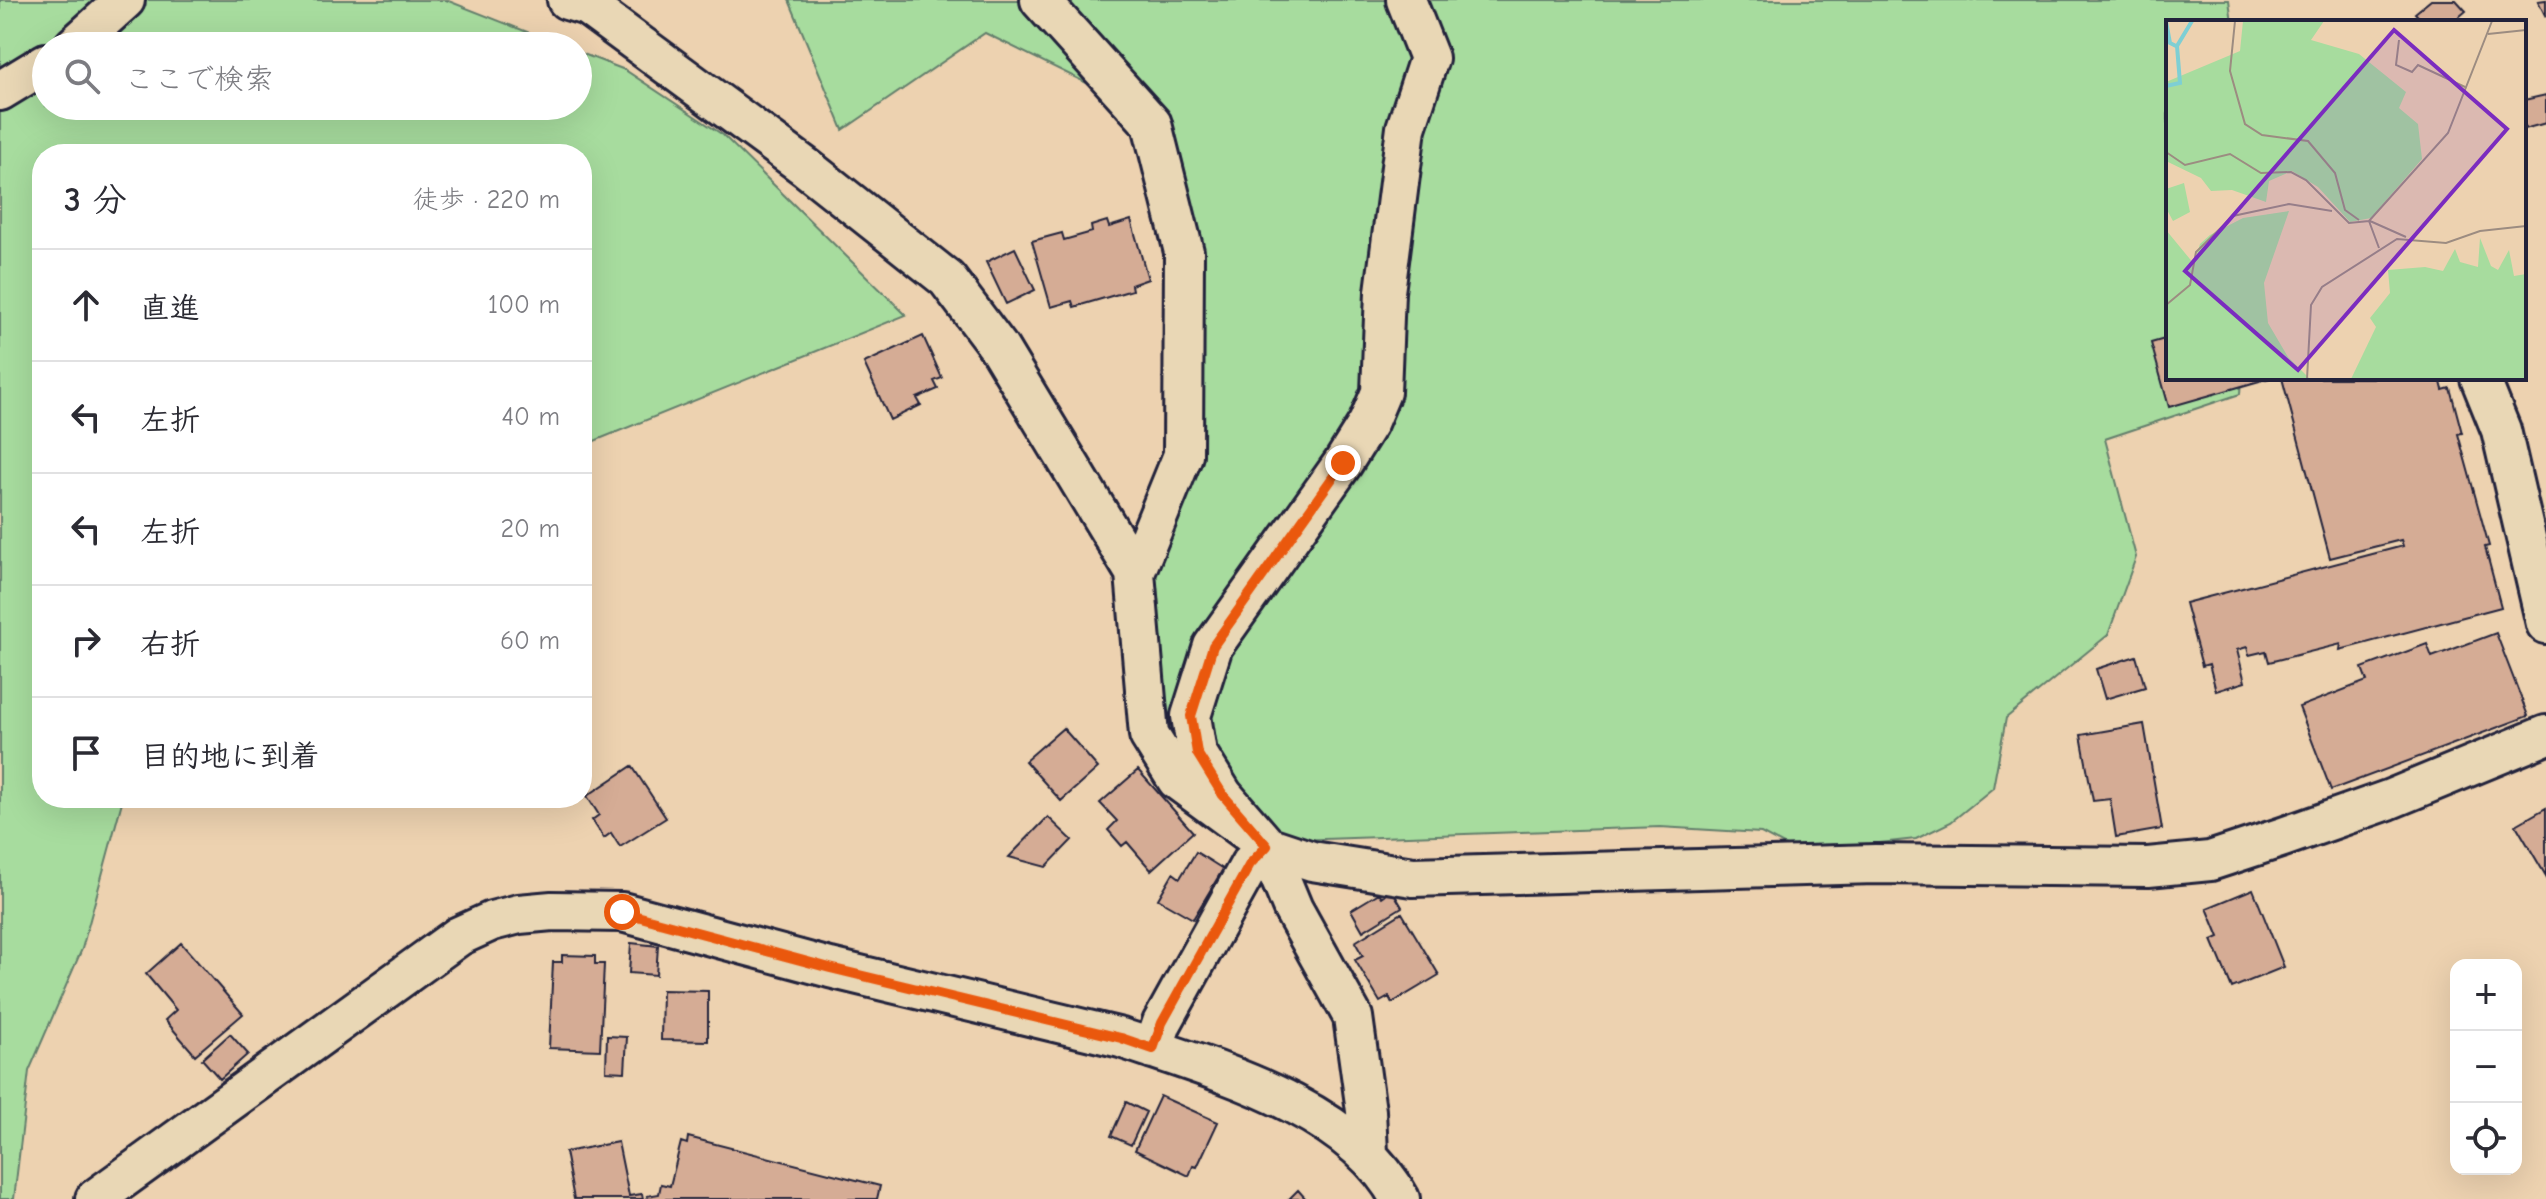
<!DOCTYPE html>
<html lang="ja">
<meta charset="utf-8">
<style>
:root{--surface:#fff;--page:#f7f7f7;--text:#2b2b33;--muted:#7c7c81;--line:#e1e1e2}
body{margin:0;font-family:"Comic Neue","Klee One",sans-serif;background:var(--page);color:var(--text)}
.controls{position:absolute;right:24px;bottom:24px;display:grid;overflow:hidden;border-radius:16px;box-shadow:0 8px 32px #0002}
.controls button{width:72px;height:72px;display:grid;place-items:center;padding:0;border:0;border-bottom:2px solid var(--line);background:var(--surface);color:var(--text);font:40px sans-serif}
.stop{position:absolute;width:24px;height:24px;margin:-18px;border:6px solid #ea580c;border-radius:50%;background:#fff}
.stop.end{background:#ea580c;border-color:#fff;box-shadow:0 2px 8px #0008}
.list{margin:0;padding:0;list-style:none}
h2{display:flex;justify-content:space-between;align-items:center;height:104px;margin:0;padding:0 32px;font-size:34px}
h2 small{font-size:26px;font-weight:400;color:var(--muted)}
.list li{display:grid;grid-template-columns:52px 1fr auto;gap:24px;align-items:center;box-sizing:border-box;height:112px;padding:0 32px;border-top:2px solid var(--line)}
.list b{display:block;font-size:30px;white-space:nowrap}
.list em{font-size:26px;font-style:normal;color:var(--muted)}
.icon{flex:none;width:44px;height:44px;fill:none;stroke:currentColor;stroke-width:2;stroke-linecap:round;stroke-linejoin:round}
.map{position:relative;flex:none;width:2546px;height:1199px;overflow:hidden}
.search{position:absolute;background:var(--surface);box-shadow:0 8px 32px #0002;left:32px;top:32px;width:560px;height:88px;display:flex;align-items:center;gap:20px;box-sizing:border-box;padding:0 28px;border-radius:44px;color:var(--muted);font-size:30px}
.panel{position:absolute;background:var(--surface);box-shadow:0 8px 32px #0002;left:32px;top:144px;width:560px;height:664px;border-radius:32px}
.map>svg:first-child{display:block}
.green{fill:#a7dc9e;stroke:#647f6c;stroke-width:2}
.building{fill:#d5ac95;stroke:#22223b;stroke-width:2}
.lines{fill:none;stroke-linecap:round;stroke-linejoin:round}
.minor-casing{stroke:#22223b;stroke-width:44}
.minor{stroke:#e9d7b5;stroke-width:38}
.route{stroke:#ea580c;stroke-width:10}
.inset-river{fill:none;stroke:#7ecfd4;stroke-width:4}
.inset-road{fill:none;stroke:#9c8c81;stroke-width:2}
.view{fill:#7b2cbf;fill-opacity:0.15;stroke:#7b2cbf;stroke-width:4}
.inset-edge{fill:none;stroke:#22223b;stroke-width:4}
</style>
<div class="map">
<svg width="2546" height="1199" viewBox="0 0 2546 1199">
<rect width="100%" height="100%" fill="#edd2b0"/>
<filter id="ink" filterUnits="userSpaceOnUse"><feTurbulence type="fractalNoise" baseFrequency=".0125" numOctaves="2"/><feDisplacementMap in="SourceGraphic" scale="16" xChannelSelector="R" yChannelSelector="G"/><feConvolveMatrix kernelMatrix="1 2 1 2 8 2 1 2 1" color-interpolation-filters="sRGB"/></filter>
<g filter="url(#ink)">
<!-- green -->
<path class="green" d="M0 0H99L89 27 145 0H446L563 46H46V106H578V52L625 70 723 135 906 315 582 446V154H42V798H123L82 949 29 1071 14 1199H0Z
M789 0H2229L2232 22H2168V378H2241L2240 394 2105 439 2136 557 2108 635 2006 718 1993 788 1951 822 1916 839 1797 852 1761 833 1660 827 1296 840 1206 795 1163 738 1152 574 1192 468 1166 122 985 33 843 130Z"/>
<!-- building -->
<path class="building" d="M2431 0H2456L2466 11 2453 22H2423L2415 13Z
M2546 0V17L2538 1Z
M2546 95V123L2524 129V100Z
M1131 220 1148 279 1131 285 1132 290 1074 307 1072 301 1051 307 1032 241 1062 233 1064 240 1092 232 1091 226 1107 221 1109 227Z
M1015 248 1035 290 1006 304 986 262Z
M923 336 942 378 934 381 938 389 917 398 921 405 890 420 864 363Z
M2168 338V378H2270L2169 407 2151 343Z
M2282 378H2440L2443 390 2450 388 2462 433 2458 434 2489 546 2485 547 2501 607 2340 650 2341 644 2269 662 2266 651 2249 655 2247 647 2237 650 2245 682 2216 691 2209 664 2202 666 2185 603 2403 546 2401 540 2330 558Z
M2496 633 2528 716 2331 790 2299 707 2367 681 2362 668 2427 644 2432 657Z
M2136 656 2145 687 2105 699 2096 669Z
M2144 724 2162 829 2116 837 2110 799 2093 801 2081 735Z
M1063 728 1098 768 1061 801 1025 761Z
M632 766 666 818 620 847 611 833 604 838 592 820 599 815 587 796Z
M1138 770 1193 832 1151 870 1127 842 1122 846 1108 830 1117 821 1100 803Z
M2546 808V876L2516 825Z
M1048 817 1072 840 1046 867 1009 857Z
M1196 852 1223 869 1193 919 1158 899 1173 873 1180 878Z
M2253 889 2284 967 2232 988 2212 940 2219 937 2207 908Z
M1392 890 1402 907 1363 931 1351 910 1379 893 1382 897Z
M1402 913 1439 975 1392 1003 1389 997 1380 1002 1355 960 1363 956 1355 942Z
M181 943 243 1014 195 1055 165 1020 176 1010 146 974Z
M631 943 658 946 656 975 629 973Z
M562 955 595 956V964H604L600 1050 549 1048 553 962H562Z
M662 990 708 991V1041L661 1040Z
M230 1034 248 1054 220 1079 202 1059Z
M607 1036 627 1037 625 1072 606 1071Z
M1160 1096 1218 1122 1197 1167 1193 1166 1189 1176 1135 1150Z
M1126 1102 1146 1112 1131 1145 1111 1136Z
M688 1137 880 1186 877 1199H648L647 1196 659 1194 661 1184 670 1186 681 1142 687 1144Z
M618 1142 629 1196 642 1194 643 1199H574L565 1152Z
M1298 1190 1306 1199H1289Z"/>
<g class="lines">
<defs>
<path id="minor" d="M567 0 587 6 807 168 947 279 999 348 1135 573
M1040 0 1152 124 1184 252 1183 455 1135 573 1149 735 1177 780 1267 846 1312 861 1413 877 1875 864 2148 867 2210 861 2283 837 2388 800 2546 735
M74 46 125 0
M0 91 46 63
M2480 378 2501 430 2546 624
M1153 1049 1162 1023 1250 864 1267 846
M1368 1153 1366 1111 1353 1017 1293 909 1267 846 1223 795 1197 753 1191 716 1213 646 1343 463 1368 423 1381 392 1385 292 1406 128 1429 58 1406 0
M95 1199 459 936 492 921 519 914 552 911 622 912 830 968 1121 1038C1214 1070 1352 1107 1400 1199"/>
</defs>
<!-- minor casing -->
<use href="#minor" class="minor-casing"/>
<!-- minor -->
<use href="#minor" class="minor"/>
</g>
</g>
<g class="lines" filter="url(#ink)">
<!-- route -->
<path class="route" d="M622 912 830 968 1121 1038 1153 1049 1162 1023 1250 864 1267 846 1223 795 1197 753 1191 716 1213 646 1343 463"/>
</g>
<!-- overview -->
<g transform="translate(2166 20)">
<rect width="360" height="360" fill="#edd2b0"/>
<path d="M77 1H158L145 20 193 34 240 72 233 88 252 104 256 139 205 198 184 202 152 167 126 151 103 161 100 182 66 170 45 171 35 158 0 141V62L74 31ZM18 163 24 192 7 201 0 188V169ZM123 191 98 263 102 303 122 337 144 359H0V210L28 244 34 224 44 215 77 198ZM314 218 325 246 332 250 343 230 348 256 360 254V359H185L210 307 204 298 224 273 222 250 259 247 277 251 289 229 294 242 312 247Z" fill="#a7dc9e"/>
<path class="inset-river" d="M0 1 4 23 10 26M0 66 14 63 11 26 26 1"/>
<path class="inset-road" d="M69 1 64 51 79 104 96 115 142 121 169 153 179 190 193 200M322 14 360 10M233 20 230 45 246 52 252 45 299 67M0 132 19 145 64 134 95 153 125 152 140 160 183 203 203 201 282 113 326 1M203 201 213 228M204 201 240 217M0 285 24 265 30 232 67 196 123 184 166 191M141 359 145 285 156 267 231 219 280 223 314 211 360 206"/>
<path class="view" d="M228 10 341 109 132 350 19 251Z"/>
<rect width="360" height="360" class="inset-edge"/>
</g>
</svg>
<div class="controls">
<button>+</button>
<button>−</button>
<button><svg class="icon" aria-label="locate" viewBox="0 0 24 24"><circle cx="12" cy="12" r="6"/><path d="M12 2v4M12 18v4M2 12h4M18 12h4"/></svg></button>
</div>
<div class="stop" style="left:622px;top:912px"></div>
<div class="stop end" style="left:1343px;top:463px"></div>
<div class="search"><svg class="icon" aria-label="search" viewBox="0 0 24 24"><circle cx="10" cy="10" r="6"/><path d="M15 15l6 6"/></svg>ここで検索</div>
<section class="panel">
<h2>3 分<small>徒歩 · 220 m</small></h2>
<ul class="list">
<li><svg class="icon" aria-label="ahead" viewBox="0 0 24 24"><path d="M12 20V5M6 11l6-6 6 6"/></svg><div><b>直進</b></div><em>100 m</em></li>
<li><svg class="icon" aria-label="left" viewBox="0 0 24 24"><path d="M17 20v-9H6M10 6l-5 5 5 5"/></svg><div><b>左折</b></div><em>40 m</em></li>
<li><svg class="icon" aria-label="left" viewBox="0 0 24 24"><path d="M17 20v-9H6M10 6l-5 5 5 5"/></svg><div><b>左折</b></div><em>20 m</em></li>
<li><svg class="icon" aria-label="right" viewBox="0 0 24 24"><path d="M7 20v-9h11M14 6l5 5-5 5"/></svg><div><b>右折</b></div><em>60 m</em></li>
<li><svg class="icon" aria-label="arrive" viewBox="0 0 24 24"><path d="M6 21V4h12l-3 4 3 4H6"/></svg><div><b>目的地に到着</b></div></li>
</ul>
</section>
</div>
